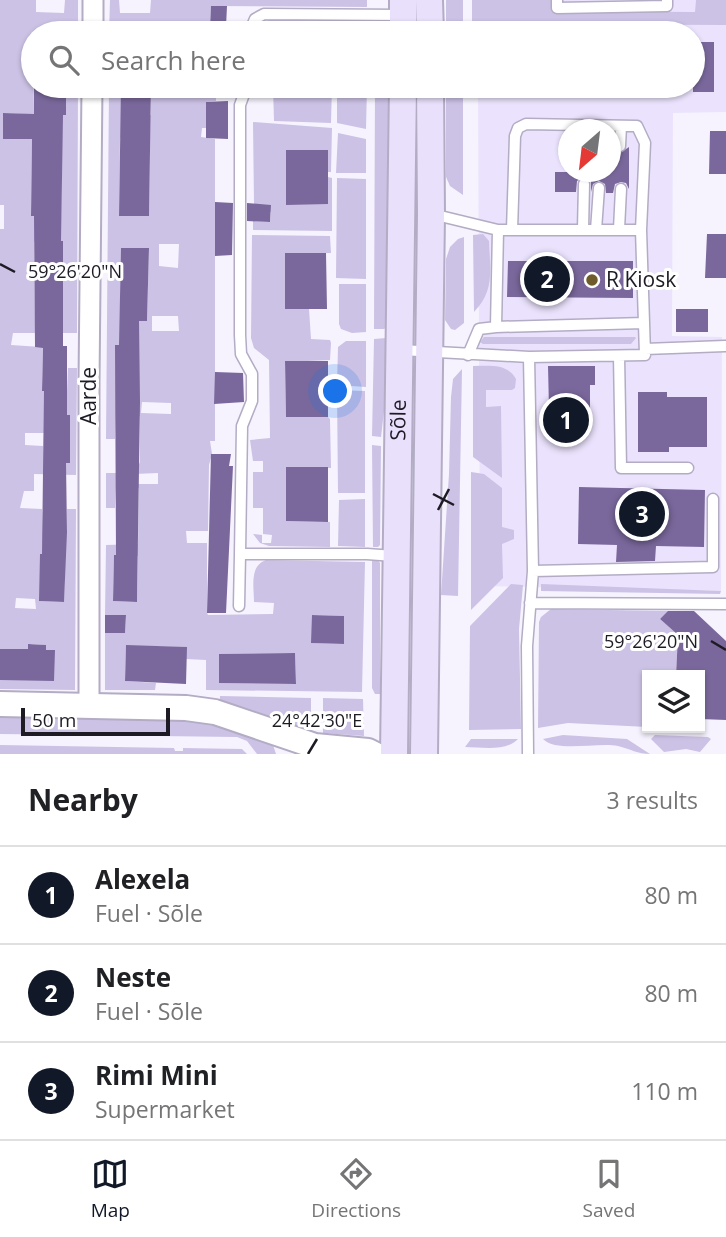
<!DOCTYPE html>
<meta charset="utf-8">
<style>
:root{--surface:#fff;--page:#f6f6f6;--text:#202124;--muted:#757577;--line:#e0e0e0;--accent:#111827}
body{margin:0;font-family:"Open Sans",sans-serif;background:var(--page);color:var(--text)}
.controls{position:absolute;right:21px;bottom:21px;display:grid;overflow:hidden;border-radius:0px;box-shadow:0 2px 5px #0004}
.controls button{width:63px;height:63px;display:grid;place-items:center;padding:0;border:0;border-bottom:2px solid var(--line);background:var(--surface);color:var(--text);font:35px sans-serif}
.compass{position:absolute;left:558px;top:119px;width:63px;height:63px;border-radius:50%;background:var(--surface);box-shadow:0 2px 5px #0004;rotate:208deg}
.scale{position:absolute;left:21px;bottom:18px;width:149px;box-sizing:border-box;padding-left:7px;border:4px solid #1e1b24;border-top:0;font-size:19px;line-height:24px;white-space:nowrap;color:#1e1b24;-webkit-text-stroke:5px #fff;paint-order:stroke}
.you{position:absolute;left:336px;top:392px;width:24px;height:24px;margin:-18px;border:5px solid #fff;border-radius:50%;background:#1a73e8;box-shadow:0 0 0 10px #1a73e833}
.badge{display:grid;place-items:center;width:46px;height:46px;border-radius:50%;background:var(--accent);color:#fff;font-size:23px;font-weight:700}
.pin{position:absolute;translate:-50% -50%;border:4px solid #fff;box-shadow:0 2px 7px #0006}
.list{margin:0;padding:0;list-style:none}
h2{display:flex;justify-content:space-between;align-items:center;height:91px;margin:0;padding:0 28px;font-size:30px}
h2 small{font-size:23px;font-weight:400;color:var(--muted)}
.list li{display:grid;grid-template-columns:46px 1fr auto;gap:21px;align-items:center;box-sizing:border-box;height:98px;padding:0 28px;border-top:2px solid var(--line)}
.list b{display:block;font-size:26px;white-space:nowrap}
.list p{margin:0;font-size:23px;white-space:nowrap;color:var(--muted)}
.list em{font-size:23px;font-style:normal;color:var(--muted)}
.icon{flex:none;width:38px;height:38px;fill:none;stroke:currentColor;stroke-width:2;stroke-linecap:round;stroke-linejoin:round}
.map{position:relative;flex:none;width:726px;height:754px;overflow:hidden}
.search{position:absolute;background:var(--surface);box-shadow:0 2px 5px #0004;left:21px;right:21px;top:21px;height:77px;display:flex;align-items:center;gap:18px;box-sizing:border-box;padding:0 24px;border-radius:38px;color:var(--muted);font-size:26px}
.sheet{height:385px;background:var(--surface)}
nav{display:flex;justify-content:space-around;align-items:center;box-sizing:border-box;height:98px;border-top:2px solid var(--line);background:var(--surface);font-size:19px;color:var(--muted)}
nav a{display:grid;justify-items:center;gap:4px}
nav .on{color:var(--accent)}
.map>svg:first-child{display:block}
.built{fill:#ebe3fd;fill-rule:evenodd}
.green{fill:#ccc2e5;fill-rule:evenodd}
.building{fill:#7a689c}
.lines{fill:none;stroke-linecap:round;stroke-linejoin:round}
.service-casing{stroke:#b3acc4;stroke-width:13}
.minor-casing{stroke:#b3acc4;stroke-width:23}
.tertiary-casing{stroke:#b3acc4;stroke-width:28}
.secondary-casing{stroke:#b3acc4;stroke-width:30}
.service{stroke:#fff;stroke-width:10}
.minor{stroke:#fff;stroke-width:19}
.tertiary{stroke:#fff;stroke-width:24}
.secondary{stroke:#e9e0fb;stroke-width:26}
.ticks{fill:none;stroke:#1e1b24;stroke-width:2.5}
.poi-dot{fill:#6f5c2b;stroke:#fff;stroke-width:2.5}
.labels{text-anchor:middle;stroke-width:6;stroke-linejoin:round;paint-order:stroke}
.poi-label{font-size:21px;fill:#1e1b24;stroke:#fff;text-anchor:start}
.street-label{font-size:21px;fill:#1e1b24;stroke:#fff}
.ticks-label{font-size:18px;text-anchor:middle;fill:#1e1b24;stroke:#fff;stroke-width:6;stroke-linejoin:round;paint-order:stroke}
</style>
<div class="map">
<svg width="726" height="754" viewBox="0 0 726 754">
<rect width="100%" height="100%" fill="#f6f3fe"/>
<!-- built -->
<path class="built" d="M478 0H726V112L673 113 672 336 722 337 721 591 480 586 478 86H693V33H478ZM568 130H610V172H568Z"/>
<!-- green -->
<path class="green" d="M0 0H36V12L64 13 65 0H78V33H33L34 114 65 115 66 86H78L77 333H13L11 345 41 347 43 345 42 391H67L68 368H77L76 475 34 474V491H24L20 508 42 509 43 533 67 532V509H76L75 690 0 689V680L54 650H46L45 645 31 644V649H0V229H4V205H0ZM3 113 25 114 21 127V139H3ZM32 138H62L61 217 31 216ZM63 241V321H35L34 242ZM25 433H44L43 463V446L25 445ZM65 555 64 602 39 601ZM16 598 35 599 36 609 15 608Z
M110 0H119L120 13H150L151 0H367V7L211 6 210 26 217 27V33H109Z
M446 0H463V33H446Z
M472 0H552L553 11 695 12 696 0H726V25L484 24V33H472Z
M272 19 331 20V33H255L262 23Z
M337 21H367V33H337Z
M109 86H121V115H151V86H216V101L206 102V128H202L201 137 215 139V441H210L212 454 209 465 208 531H186L187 543H207V613L208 615 273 614 274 603 254 602C254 587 249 566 266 560L365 562 362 692 206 690V660L186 659V647L126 646 125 681 156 683 155 690H105V632L125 633 126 615H105L106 545 138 544 139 488 116 487 115 508H106V473H135L140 462V416H116L115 439H106ZM120 138 150 139 149 216 119 215ZM159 244H179L178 268 159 266ZM121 248H149L147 321 120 320ZM152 316H178L179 331H152ZM142 402 171 403V414L141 413ZM158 473V484H135V474ZM114 555 138 556 137 602 113 601ZM312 615 344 616 343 644 312 643ZM295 653 296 684 219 683V654Z
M273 86H287L288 96 329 95V86H332L331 123 274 121Z
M337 86H367L366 129 337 123Z
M375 86H392V324L384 329H374Z
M446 86H463V195L450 186 446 177Z
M253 122 332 128 331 172H328L327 150H286V204H327L328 177 332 178V231L253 230V221L270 222 271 212 254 204Z
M338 133 366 139V173H336Z
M337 178 366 179V279L336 278Z
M483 234 489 241C490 269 495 291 474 312L473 235Z
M252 235 330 236 331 253 285 254V309H309L311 339 330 340 331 343 330 360 285 362 286 417H328L330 419 331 468 286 467V521L330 522V547L269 546 260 543 253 534 262 535V543H271L272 535 263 534V508H253V472H263V461H253L250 440 270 438 269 360 254 348 251 338Z
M464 237V323L455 330 451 329 445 320 446 259 450 247 458 239Z
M339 284H366V332L352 333 341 329 339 324Z
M484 337H635L636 338 631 344H483L480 342Z
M386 338 392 341 381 437 372 436 374 339Z
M346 341H366V387L337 385 338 347Z
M473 366C490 366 507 363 516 379L515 388 512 390H486V407L501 406 502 478 473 457Z
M462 369 458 596 441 595 449 474 451 397 453 379Z
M337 390 365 391V493H338Z
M372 445 381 446 380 545 378 547H373Z
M471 472 484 474 502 488V527L514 530V539L502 544 503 578 471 610Z
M365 499V547L338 546 339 500Z
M378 560 380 563V694H375L372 688V561Z
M511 584 523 585 519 629 521 729 469 730 470 626Z
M541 584 721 591 720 594 541 591Z
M551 609 669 611 660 619 678 635 676 675H647L643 716 647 717V727L568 723 538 728 539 622 541 617Z
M220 696 311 698V733L220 702Z
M323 698 363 699 364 736 323 733Z
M0 716 198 718 269 741 273 745 276 754H257L247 741 237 737 0 734Z
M563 735 627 739 650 754C638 754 630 749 618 746 597 742 557 753 543 739Z
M655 735 708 737 711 739 700 752 686 749 664 752 651 739Z
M471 739H518C506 752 481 747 465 747Z
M0 745 174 748 175 751H183V748L242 749 247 754H0Z"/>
<!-- building -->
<path class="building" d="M211 6H227L226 27H210Z
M693 42H714V92H693Z
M34 86H66V115H63L61 241H63V346H67V415H70V463H66L67 532 64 602 39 601 40 554H42L44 391H42L43 348 35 347 34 216H31L32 139H3V113L34 114Z
M121 86H151L149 216H119Z
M228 101V139L206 138V102Z
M710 131H726V174H709Z
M611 146 620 153 629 147V189L626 183 621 182 615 184 613 193H606L605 184 599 181 593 184 591 192V181L583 177 577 181 576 192H555V172H611Z
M286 150H328V204L286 205Z
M215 202 233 203 232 255 215 256Z
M247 203 271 205 270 222 247 221Z
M707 234H726V278H705Z
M121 248H149L147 321H139L140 402 137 602 113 601 114 555H116L115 345H119Z
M285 253H326L327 309H285Z
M508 261H633V298L507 297Z
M676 309H708V332H676Z
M285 361H328V417H286Z
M548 366H595V385H590V432H542V409H549Z
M215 372 243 373 244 402 214 404Z
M638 392H667V397H707V447H669V452H638Z
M211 454H231L229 466H233L226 613H207Z
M286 467H328V522L286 521Z
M579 487 705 490 704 547 656 546 655 561 616 562 617 545 578 544Z
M668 611H694L726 641V720L700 719V675H676L678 635 660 619Z
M105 615H126L125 633H105Z
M312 615 344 616V644L311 643Z
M28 644 46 645V650H55L54 681 0 680V649H28Z
M126 645 187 647 186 684 125 681Z
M295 653 296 684 219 683V654Z"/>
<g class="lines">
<defs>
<path id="service" d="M557 0V8L667 6V0
M249 33 255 19 264 14 401 15
M247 86 240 105V335L241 354 252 374V401L242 426 240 554H367L394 556
M620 146 621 126
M432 214 498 230H641L644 323
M583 229 584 184
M619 229 621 189
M512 230 515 136 518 128 526 124 637 126 645 143 641 230
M596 230 599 188
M496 327 498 230
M645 349 725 346
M401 350 529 357 533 571 527 646 528 754
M468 355 479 329 496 327 644 323 645 355 529 357
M619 356 621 468H688
M533 571 713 567V499
M530 603 726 604
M239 606 240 554"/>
<path id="minor" d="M93 0V33
M89 706V383L92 86"/>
<path id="tertiary" d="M0 704 186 708 215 712 315 746 368 751 374 754"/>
<g id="secondary">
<path d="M403 0V33"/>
<path d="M429 0 430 33"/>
<path id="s1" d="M394 754C396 531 401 309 403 86"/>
<path d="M424 754 431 214 430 86"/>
</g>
</defs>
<!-- service casing -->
<use href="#service" class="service-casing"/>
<!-- minor casing -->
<use href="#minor" class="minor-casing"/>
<!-- tertiary casing -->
<use href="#tertiary" class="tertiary-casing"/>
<!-- secondary casing -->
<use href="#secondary" class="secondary-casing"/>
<!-- service -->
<use href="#service" class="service"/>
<!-- minor -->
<use href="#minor" class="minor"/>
<!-- tertiary -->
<use href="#tertiary" class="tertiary"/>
<!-- secondary -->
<use href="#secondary" class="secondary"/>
</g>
<!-- ticks -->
<path class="ticks" d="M0 264 15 272M433 494 454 505M438 510 449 489M711 641 726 650M308 754 317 739"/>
<!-- markers -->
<circle class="poi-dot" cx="592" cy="280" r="7"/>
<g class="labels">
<!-- poi labels -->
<g class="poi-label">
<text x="606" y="287">R Kiosk</text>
</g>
<!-- street labels -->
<g class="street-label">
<text transform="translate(89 396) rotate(-90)" y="7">Aarde</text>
<text dy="7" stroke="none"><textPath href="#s1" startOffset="334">Sõle</textPath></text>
</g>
</g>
<g class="ticks-label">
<text x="75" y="278">59°26'20"N</text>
<text x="651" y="648">59°26'20"N</text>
<text x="317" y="727">24°42'30"E</text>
</g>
</svg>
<div class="controls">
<button><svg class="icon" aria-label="layers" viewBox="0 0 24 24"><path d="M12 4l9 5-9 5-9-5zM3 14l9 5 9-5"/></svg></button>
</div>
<svg class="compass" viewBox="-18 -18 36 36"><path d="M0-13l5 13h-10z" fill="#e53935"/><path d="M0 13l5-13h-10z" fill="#757577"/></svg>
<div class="scale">50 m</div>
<div class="you"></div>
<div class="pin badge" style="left:566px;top:420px">1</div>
<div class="pin badge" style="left:547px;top:279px">2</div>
<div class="pin badge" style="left:642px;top:514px">3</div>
<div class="search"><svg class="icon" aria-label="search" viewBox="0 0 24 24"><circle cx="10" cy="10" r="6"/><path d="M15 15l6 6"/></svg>Search here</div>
</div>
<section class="sheet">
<h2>Nearby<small>3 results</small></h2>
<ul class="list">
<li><span class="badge">1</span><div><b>Alexela</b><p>Fuel · Sõle</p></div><em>80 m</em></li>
<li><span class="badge">2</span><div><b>Neste</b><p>Fuel · Sõle</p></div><em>80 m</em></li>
<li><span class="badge">3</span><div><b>Rimi Mini</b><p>Supermarket</p></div><em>110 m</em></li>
</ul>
</section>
<nav>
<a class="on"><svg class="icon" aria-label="map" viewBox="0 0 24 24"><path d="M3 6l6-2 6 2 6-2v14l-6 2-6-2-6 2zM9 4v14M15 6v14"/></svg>Map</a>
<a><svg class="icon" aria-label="directions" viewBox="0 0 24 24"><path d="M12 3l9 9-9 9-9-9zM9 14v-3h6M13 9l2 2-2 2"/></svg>Directions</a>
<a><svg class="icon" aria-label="saved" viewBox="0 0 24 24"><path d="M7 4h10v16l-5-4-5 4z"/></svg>Saved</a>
</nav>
